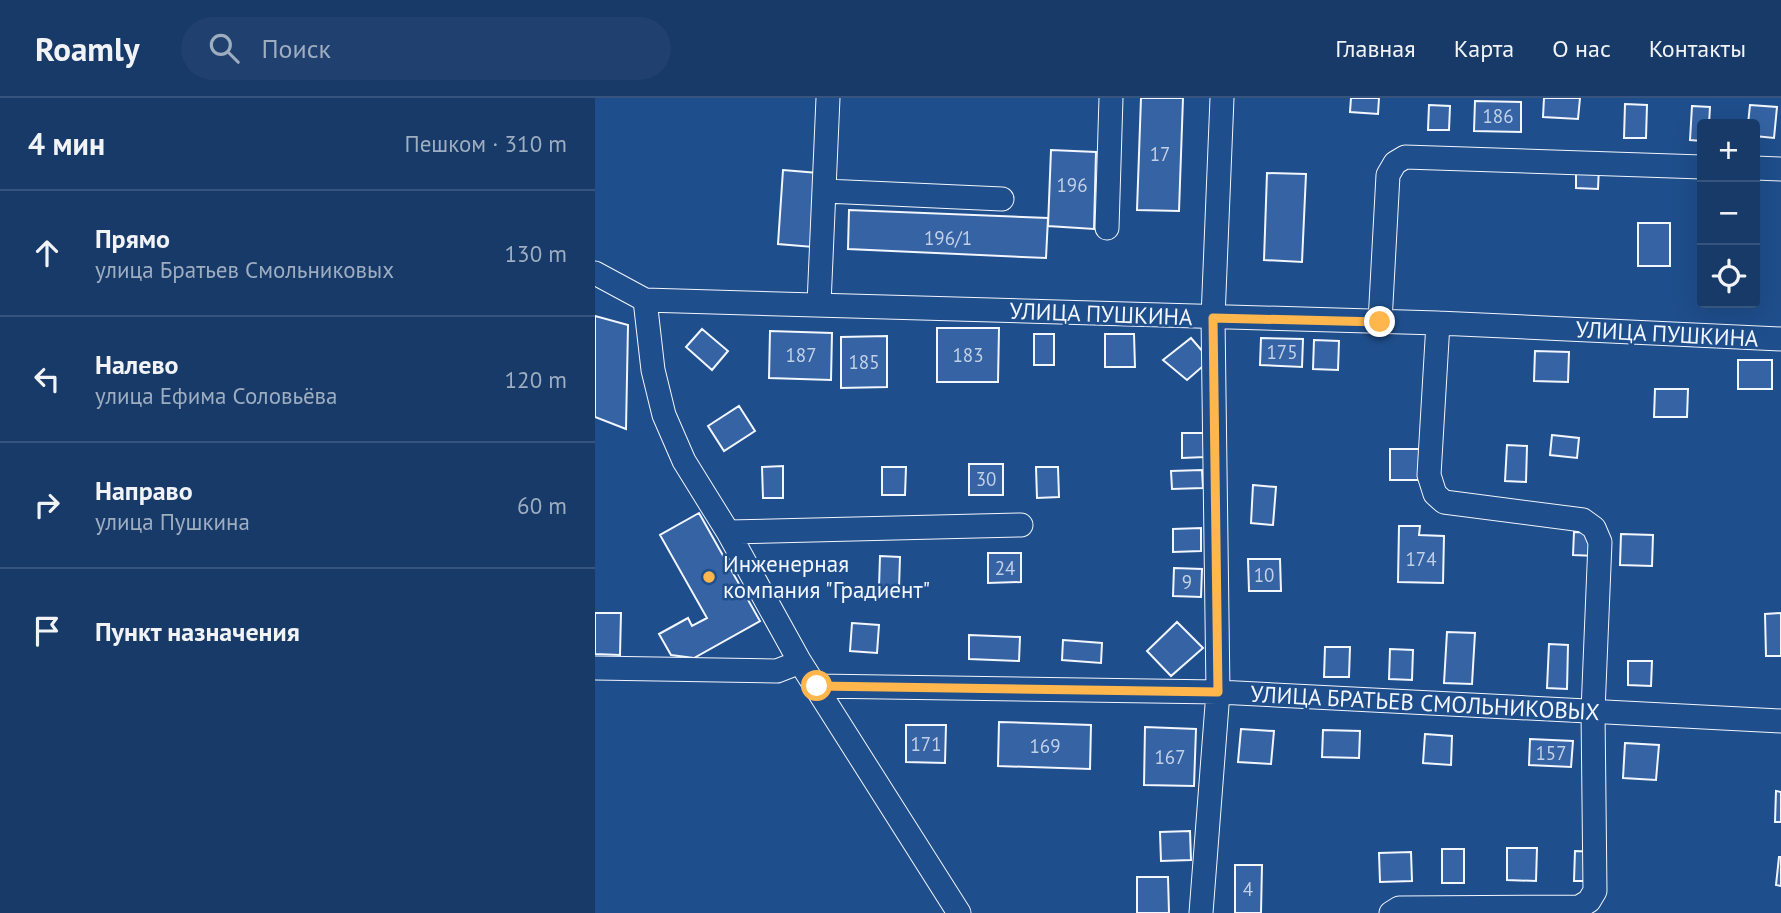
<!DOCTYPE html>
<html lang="ru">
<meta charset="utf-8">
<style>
:root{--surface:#173a69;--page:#20416f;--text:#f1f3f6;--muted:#9eadc0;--line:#36547d}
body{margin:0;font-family:"PT Sans",sans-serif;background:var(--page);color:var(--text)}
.controls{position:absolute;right:21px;top:21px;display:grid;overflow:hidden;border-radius:7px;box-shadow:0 7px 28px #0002}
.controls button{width:63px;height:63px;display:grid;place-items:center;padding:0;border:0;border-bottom:2px solid var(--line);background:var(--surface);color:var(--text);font:35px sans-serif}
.stop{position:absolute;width:21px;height:21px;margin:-16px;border:5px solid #ffb74d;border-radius:50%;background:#fff}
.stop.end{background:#ffb74d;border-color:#fff;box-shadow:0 2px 7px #0008}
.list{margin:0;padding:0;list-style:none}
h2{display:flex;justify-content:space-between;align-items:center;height:91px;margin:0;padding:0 28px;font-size:30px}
h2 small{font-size:23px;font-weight:400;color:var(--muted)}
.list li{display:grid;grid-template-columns:46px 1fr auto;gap:21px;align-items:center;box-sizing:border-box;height:126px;padding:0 28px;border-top:2px solid var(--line)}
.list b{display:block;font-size:26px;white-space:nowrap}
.list p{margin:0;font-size:23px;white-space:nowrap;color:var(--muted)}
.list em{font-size:23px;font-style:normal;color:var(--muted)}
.icon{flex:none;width:38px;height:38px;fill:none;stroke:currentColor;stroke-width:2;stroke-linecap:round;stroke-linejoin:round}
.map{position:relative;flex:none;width:1186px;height:815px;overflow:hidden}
header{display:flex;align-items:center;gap:42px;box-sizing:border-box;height:98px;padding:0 35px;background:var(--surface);border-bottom:2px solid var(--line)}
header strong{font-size:33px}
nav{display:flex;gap:38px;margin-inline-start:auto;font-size:24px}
.search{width:490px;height:63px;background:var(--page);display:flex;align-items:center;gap:18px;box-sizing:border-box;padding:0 24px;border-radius:38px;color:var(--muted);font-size:26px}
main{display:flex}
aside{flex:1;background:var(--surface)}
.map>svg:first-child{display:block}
.building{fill:#3563a3;stroke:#f2f6ff;stroke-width:2}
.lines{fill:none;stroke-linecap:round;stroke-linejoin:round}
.minor-casing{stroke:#f2f6ff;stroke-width:25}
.minor{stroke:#1f4e8c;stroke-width:23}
.route{stroke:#ffb74d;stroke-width:9}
.poi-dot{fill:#ffb74d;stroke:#1f4e8c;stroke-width:2.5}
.labels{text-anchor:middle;stroke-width:5;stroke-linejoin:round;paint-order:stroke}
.number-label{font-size:19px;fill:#c3d1e8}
.street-label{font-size:23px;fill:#f2f6ff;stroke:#1f4e8c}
.poi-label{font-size:23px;fill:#f2f6ff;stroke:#1f4e8c;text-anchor:start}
</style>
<header>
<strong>Roamly</strong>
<div class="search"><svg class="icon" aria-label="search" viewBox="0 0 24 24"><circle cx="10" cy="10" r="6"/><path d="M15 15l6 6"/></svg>Поиск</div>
<nav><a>Главная</a><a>Карта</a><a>О нас</a><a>Контакты</a></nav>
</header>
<main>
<aside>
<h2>4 мин<small>Пешком · 310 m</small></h2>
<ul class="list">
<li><svg class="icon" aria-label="ahead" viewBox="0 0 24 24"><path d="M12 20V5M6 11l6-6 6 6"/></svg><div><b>Прямо</b><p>улица Братьев Смольниковых</p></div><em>130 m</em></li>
<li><svg class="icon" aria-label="left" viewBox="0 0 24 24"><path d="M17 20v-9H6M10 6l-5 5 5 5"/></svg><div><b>Налево</b><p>улица Ефима Соловьёва</p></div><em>120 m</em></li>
<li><svg class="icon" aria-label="right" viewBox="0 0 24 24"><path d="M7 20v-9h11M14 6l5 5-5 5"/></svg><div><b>Направо</b><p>улица Пушкина</p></div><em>60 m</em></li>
<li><svg class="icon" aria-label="arrive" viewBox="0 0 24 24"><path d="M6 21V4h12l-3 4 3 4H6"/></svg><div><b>Пункт назначения</b></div></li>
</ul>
</aside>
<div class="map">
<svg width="1186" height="815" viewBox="0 0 1186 815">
<rect width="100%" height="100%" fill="#1f4e8c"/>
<!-- building -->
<path class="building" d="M546 0H588L584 113 542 112Z
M756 0H784L783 16 755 14Z
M949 0H985L983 21 948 19Z
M880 3 926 4V34L879 33Z
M1030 6 1052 7 1051 40H1029Z
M834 7 855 8 854 32H833Z
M1155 7 1182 9 1179 40 1160 38V26H1153Z
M1097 8 1115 9 1114 26H1107V43L1095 42Z
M456 52 501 54 499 131 453 128Z
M981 68H1004L1003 91 981 90Z
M188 72 223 75 218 149 183 146Z
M672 75 711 76 707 164 669 162Z
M254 112 453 120 451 160 253 151Z
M1043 125H1075V168H1043Z
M0 218 33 227 31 331 0 319Z
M342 230H404L403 284H342Z
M107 231 133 253 117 272 91 249Z
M175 233 237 235 236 282 174 280Z
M439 236H459V267H439Z
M510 236H539L540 269H510Z
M292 238V289L246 290V239Z
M596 240 615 262 592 282 568 262Z
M666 240 708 241 707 269 665 267Z
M719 242 744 243 743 272 718 271Z
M940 253 974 254 973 284 939 283Z
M1143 262H1177V291H1143Z
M1060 291H1093L1092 319H1059Z
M144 308 160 333 129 353 113 328Z
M587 335H609L610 359 587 360Z
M957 337 984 340 982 360 955 357Z
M912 347 932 348 931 384 910 383Z
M795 351H826V382H795Z
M374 366H408V397H374Z
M188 368V400H168L167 369Z
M287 369H311L310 397H287Z
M441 369H463L464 399 442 400Z
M607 372 608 390 577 391 576 373Z
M658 387 681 389 678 427 656 425Z
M104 415 165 523 99 560 76 557 64 536 93 520 97 528 112 520 65 437Z
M804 428H825L824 437 849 438 848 485 803 484Z
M606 430V453L578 454V431Z
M979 434 1002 435 1001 458 978 457Z
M1026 436 1058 437 1057 468 1025 467Z
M393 455H426V484L393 485Z
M285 458 305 459 304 490 284 489Z
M653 461H685L686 493H654Z
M579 470 607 471 606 499 578 498Z
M0 515H26L25 557 0 556Z
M1186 515V558H1171L1170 516Z
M582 524 608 550 576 578 552 553Z
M257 525 284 527 282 555 255 553Z
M852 534 880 535 877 586 849 585Z
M374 537 425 539 424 563 374 561Z
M468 542 507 545 506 565 467 562Z
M954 546 973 547 972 591 952 590Z
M730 549H755L754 579H729Z
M795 551 818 552 817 582 794 581Z
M1033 563H1057L1056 588 1033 587Z
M404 624 496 627 495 671 403 668Z
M311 627H351L350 665 311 664Z
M550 629 601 631 599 688 549 687Z
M646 631 679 633 676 666 643 664Z
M728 632 765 633 764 660 727 659Z
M830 636 857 638 856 667 828 665Z
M935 641 978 643 976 669 934 667Z
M1030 645 1064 647 1061 682 1028 680Z
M1181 693 1186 694V724H1180Z
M595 733 596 762 566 763 565 734Z
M912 750H942L941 783 912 782Z
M847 751H869V785H847Z
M980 753 1004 754V783H979Z
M816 754 817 783 785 784 784 755Z
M1184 759H1186V788L1181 787Z
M640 767H667L666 815H640Z
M542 779H573L574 815H542Z"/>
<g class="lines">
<defs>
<path id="minor" d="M1160 70 1186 71
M230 93 407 101
M512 130 516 0
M0 175 50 202 843 225 1186 241
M50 202 58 272 69 317 89 363 133 434 205 564 364 815
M224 206 233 0
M785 224 793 77 800 65 810 59 1107 69
M133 434 426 427
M0 570 182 573 205 564
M222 588 623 594 1186 623
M606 815 623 594 618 220 627 0
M796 815 804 810 984 809 994 803 1000 793 998 613 1005 444 999 430 988 422 849 404 840 396 834 377 843 225"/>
</defs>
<!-- minor casing -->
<use href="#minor" class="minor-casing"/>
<!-- minor -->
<use href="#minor" class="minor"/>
</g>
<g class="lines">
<!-- route -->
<path class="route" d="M222 588 623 594 618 220 785 224"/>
</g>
<!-- markers -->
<circle class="poi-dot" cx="114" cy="479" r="7"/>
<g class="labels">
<!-- number labels -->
<g class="number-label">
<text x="903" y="25">186</text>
<text x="565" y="63">17</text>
<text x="477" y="94">196</text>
<text x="353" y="147">196/1</text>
<text x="687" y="261">175</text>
<text x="206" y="264">187</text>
<text x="373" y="264">183</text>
<text x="269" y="271">185</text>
<text x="391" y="388">30</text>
<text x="826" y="468">174</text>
<text x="410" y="477">24</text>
<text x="669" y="484">10</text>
<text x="592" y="491">9</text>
<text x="331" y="653">171</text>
<text x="450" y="655">169</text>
<text x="956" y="662">157</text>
<text x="575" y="666">167</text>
<text x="653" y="798">4</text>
</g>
<!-- street labels -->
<g class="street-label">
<text transform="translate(506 216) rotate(2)" y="8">УЛИЦА ПУШКИНА</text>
<text transform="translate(1072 236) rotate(3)" y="8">УЛИЦА ПУШКИНА</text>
<text transform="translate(830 605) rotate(3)" y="8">УЛИЦА БРАТЬЕВ СМОЛЬНИКОВЫХ</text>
</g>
<!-- poi labels -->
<g class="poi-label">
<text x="128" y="474">Инженерная<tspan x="128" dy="26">компания "Градиент"</tspan></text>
</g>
</g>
</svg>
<div class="controls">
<button>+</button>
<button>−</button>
<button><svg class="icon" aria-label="locate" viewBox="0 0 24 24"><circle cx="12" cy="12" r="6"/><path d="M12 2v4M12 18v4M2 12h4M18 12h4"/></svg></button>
</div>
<div class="stop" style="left:222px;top:588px"></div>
<div class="stop end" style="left:785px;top:224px"></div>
</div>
</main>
